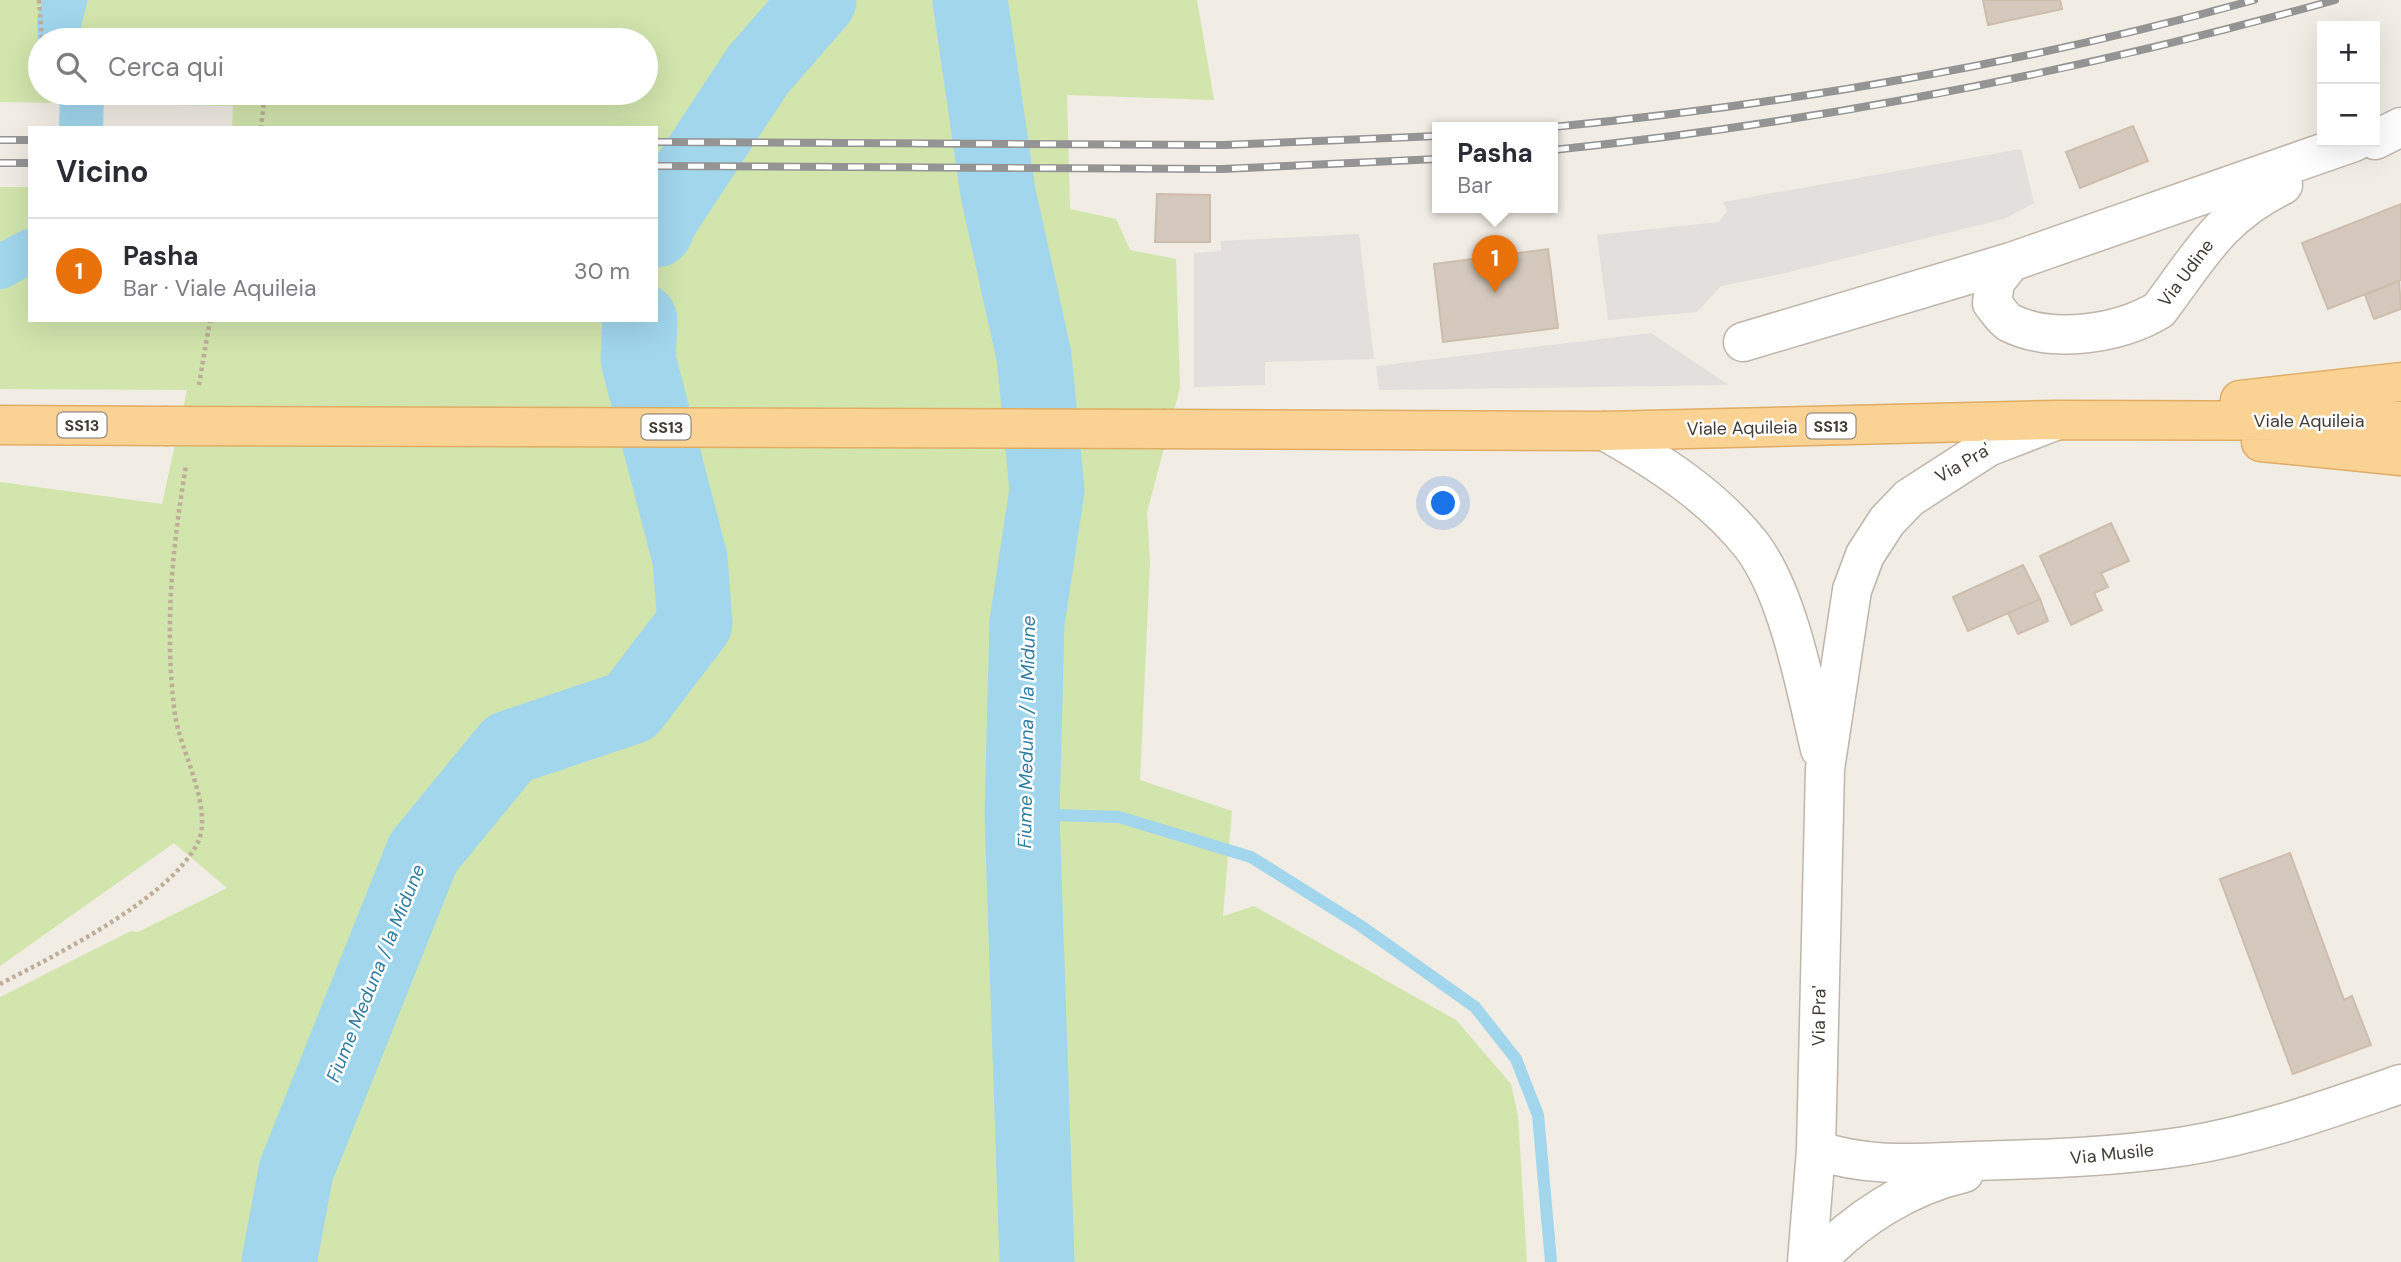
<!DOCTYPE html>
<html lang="it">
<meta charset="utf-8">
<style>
:root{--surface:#fff;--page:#f7f7f7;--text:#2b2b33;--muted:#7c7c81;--line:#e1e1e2;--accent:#f2241a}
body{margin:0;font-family:"DM Sans",sans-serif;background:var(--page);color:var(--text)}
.controls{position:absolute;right:21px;top:21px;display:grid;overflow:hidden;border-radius:0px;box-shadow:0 7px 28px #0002}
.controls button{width:63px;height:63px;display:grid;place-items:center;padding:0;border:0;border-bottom:2px solid var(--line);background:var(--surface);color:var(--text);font:35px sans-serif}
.you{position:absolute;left:1444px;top:504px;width:24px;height:24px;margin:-18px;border:5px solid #fff;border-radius:50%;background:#1a73e8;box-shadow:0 0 0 10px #1a73e833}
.badge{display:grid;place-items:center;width:46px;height:46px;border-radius:50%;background:var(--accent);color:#fff;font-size:23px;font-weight:700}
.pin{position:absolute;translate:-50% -58px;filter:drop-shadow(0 2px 4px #0008)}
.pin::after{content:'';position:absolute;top:37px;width:24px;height:21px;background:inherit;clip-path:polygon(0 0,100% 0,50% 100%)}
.popup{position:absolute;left:1432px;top:122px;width:126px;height:91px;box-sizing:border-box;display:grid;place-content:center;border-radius:0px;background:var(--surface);filter:drop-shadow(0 2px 5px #0005);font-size:23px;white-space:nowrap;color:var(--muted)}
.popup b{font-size:26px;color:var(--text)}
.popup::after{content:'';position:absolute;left:50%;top:100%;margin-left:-14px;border:14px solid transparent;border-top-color:var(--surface)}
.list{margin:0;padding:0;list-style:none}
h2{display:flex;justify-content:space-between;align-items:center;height:91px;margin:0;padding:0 28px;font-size:30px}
h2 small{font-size:23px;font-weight:400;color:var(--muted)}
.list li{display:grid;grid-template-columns:46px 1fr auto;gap:21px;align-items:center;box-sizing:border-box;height:105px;padding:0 28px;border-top:2px solid var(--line)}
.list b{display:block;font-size:26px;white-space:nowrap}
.list p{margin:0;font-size:23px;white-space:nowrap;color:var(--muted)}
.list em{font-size:23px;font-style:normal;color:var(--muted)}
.icon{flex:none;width:38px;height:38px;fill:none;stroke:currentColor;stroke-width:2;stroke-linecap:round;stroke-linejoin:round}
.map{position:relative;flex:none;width:2401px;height:1262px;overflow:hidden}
.search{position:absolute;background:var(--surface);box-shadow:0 7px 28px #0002;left:28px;top:28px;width:630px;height:77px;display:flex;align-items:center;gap:18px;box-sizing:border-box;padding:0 24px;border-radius:38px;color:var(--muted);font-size:26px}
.panel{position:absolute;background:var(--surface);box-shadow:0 7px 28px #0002;left:28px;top:126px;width:630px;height:196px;border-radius:0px}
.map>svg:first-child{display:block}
.green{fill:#d2e5ad;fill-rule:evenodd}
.parking{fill:#e2dfdc}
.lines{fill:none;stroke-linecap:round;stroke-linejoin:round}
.stream{stroke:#a1d6ed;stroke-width:12}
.canal{stroke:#a1d6ed;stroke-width:44}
.river{stroke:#a1d6ed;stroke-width:75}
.building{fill:#d5c9bd;stroke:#cdbdad;stroke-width:2}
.minor-casing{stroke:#bfb5aa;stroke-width:41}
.major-casing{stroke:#dfad64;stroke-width:41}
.path{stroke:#bead99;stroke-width:4.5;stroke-dasharray:3.5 3.5;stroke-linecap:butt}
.minor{stroke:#fff;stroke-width:38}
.major{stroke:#fad294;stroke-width:38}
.rail-casing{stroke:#949494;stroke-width:8}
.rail{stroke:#fff;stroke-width:5;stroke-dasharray:16;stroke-linecap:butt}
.major-bridge-casing{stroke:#dfad64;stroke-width:41;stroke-linecap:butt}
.major-bridge{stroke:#fad294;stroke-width:38}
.labels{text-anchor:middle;stroke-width:5;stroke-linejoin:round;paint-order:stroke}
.shield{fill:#fff;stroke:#7b7671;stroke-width:2}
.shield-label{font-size:16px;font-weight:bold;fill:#433c34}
.street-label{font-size:18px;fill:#433c34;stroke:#fff}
.water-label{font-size:19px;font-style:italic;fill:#307ea2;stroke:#fff}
</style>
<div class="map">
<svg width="2401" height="1262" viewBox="0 0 2401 1262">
<rect width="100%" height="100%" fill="#f1ece4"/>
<!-- green -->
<path class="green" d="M0 0H1197L1214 100 1067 95 1070 209 1116 219 1130 250 1176 259 1180 388 1147 512 1150 562 1140 780 1232 811 1223 916 1254 906 1456 1020 1511 1084 1518 1116 1527 1262H0V997L131 931 138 932 227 888 174 843 0 966V482L162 504 187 390 0 389V187H30V320H656V128H232L233 106 0 102ZM40 40H646V93H40Z"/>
<!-- parking -->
<path class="parking" d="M2021 149 2034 203 2004 219 1781 274 1721 286 1697 312 1608 320 1597 235 1719 222 1727 211 1723 202Z
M1359 234 1374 359 1265 362V385L1194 387V253L1221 251V241Z
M1651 333 1729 385 1379 390 1376 366Z"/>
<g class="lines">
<!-- stream -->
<path class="stream" d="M1022 814 1119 817 1251 857 1361 926 1475 1007 1516 1059 1538 1115 1551 1262"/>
<!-- canal -->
<path class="canal" d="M60 40 59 23 65 0
M81 128 82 93
M0 267 30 251"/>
<!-- river -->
<path class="river" d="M970 0 998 193 1034 356 1047 490 1027 623 1022 814 1037 1262
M656 230 660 219 758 70 819 0
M279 1262 296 1171 423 853 509 748 631 707 695 623 690 559 638 359 640 320"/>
</g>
<!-- building -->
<path class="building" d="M1983 0H2060L2062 9 1988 25Z
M2133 126 2148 161 2080 188 2066 152Z
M1157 194 1210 195V242H1155Z
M2401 204V280L2328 309 2302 243Z
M1548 249 1558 328 1443 342 1434 264Z
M2399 281 2401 309 2374 319 2365 295Z
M2111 523 2129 561 2101 573 2108 587 2094 593 2102 610 2071 625 2040 556Z
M2023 565 2040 599 1968 631 1953 597Z
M2040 599 2048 621 2018 634 2008 613Z
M2290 853 2344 1000 2352 996 2371 1045 2293 1074 2220 879Z"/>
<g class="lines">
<defs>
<path id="minor" d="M2375 140 2401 127
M2011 262 1995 282 1992 303C1997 309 2003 319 2010 323 2053 344 2119 334 2159 310 2200 256 2218 217 2283 185
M1743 342 2011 262 2354 142
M1605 431C1659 462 1713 496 1752 546 1789 595 1806 690 1820 749
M1816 1150C1869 1168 1919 1163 1974 1161 2045 1159 2116 1157 2186 1146 2260 1134 2331 1108 2401 1084
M1807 1262 1816 1150 1825 769 1852 590 1865 555 1887 521 1909 498 1988 447 2055 421
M1816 1262C1855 1220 1907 1186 1964 1173"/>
<path id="major" d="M2240 400 2401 382
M0 425 165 426
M1166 429 1605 431 2057 420 2401 421
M2261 442 2401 456"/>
</defs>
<!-- minor casing -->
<use href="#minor" class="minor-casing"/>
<!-- major casing -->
<use href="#major" class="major-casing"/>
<!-- path -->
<path class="path" d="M39 0 42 40
M257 93 264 101 261 128
M199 385 210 320
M0 984C54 956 169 899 197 844 215 811 180 750 175 715 164 632 172 548 186 466"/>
<!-- minor -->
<use href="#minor" class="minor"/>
<!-- major -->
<use href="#major" class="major"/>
<defs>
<path id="rail" d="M1553 127C1789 104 2025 64 2254 0
M0 140H30
M656 142 1223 145 1437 136
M1553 150C1821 122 2075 73 2335 0
M0 163H30
M656 166 1222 169 1437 159"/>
</defs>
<!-- rail casing -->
<use href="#rail" class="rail-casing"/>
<!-- rail -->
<use href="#rail" class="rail"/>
<defs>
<path id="major-bridge" d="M165 426 1166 429"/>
</defs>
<!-- major-bridge casing -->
<use href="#major-bridge" class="major-bridge-casing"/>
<!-- major-bridge -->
<use href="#major-bridge" class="major-bridge"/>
</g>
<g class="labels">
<!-- shield labels -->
<g class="shield">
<rect x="57.5" y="412.5" width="49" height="25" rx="5"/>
<rect x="1806.5" y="413.5" width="49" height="25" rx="5"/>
<rect x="641.5" y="414.5" width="49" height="25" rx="5"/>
</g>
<g class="shield-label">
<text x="82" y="431">SS13</text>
<text x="1831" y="432">SS13</text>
<text x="666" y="433">SS13</text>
</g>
<!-- street labels -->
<g class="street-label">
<text transform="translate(2186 273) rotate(-53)" y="6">Via Udine</text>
<text x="2309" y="427">Viale Aquileia</text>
<text transform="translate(1742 428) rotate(-1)" y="6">Viale Aquileia</text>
<text transform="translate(1963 463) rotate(-30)" y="6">Via Pra'</text>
<text transform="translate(1819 1016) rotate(-89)" y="6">Via Pra'</text>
<text transform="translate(2112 1154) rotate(-6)" y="6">Via Musile</text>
</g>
<!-- water labels -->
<g class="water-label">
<text transform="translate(1026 732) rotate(-89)" y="7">Fiume Meduna / la Midune</text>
<text transform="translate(375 973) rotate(-68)" y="7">Fiume Meduna / la Midune</text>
</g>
</g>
</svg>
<div class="controls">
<button>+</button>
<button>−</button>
</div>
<div class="you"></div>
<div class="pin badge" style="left:1495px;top:293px;background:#e8710a">1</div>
<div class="popup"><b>Pasha</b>Bar</div>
<div class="search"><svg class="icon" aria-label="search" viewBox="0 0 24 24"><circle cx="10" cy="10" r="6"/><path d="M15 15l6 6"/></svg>Cerca qui</div>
<section class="panel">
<h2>Vicino<small></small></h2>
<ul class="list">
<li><span class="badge" style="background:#e8710a">1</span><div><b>Pasha</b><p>Bar · Viale Aquileia</p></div><em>30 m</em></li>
</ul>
</section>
</div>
